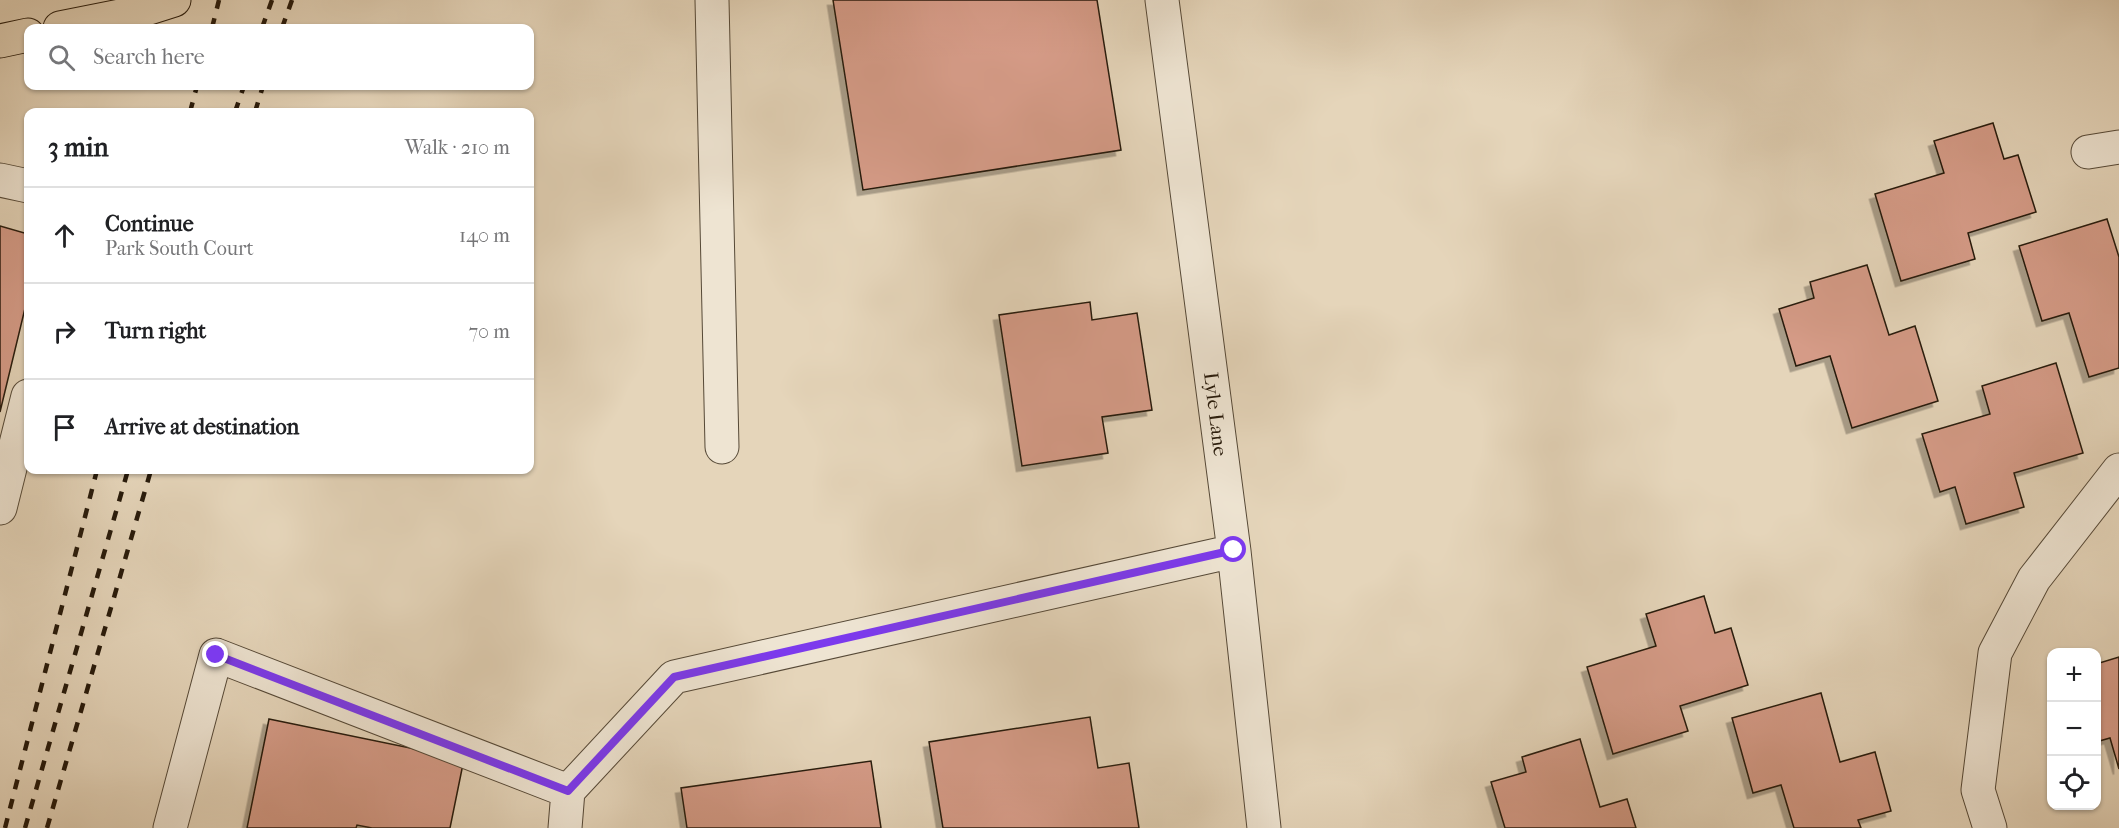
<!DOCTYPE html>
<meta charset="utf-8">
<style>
:root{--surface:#fff;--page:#f2f2f2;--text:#202124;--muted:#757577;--line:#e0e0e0}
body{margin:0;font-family:"IM FELL French Canon",serif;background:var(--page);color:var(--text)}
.controls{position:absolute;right:18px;bottom:18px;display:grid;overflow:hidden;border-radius:12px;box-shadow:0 2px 4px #0004}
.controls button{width:54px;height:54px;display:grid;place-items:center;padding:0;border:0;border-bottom:2px solid var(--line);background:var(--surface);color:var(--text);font:30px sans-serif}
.stop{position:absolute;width:18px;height:18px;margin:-14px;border:4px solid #7c3aed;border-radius:50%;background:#fff}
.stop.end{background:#7c3aed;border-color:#fff;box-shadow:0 2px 6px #0008}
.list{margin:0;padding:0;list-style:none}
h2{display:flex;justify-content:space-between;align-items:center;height:78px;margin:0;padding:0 24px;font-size:26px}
h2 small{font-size:20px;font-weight:400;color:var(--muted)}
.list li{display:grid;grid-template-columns:39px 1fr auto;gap:18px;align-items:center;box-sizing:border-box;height:96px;padding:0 24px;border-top:2px solid var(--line)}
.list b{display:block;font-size:22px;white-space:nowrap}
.list p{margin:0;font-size:20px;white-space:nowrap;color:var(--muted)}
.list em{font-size:20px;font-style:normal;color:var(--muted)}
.icon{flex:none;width:33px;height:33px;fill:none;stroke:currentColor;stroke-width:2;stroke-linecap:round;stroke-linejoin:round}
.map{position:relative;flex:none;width:2119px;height:828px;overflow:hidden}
.search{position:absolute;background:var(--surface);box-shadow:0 2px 4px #0004;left:24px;top:24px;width:510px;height:66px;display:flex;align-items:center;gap:15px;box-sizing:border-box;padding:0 21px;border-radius:12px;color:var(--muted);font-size:22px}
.panel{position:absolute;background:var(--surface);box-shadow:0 2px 4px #0004;left:24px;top:108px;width:510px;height:366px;border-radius:12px}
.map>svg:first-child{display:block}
.building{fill:#d59b87;stroke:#271a0b;stroke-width:1.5;filter:url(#shadow)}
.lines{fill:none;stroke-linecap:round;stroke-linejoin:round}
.minor-casing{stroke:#564937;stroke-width:35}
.major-casing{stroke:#271a0b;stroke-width:35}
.minor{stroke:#eee4d2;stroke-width:33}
.major{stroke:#e5d5ba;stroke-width:33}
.rail{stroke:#271a0b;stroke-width:4.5;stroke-dasharray:10 10;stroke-linecap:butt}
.route{stroke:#7c3aed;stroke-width:8}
.labels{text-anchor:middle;stroke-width:4.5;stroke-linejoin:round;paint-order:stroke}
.street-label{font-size:20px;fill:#271a0b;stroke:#eee4d2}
</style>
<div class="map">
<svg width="2119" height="828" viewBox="0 0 2119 828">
<defs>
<filter id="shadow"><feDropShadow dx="-5.5" dy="5.5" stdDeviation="0" flood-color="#0004"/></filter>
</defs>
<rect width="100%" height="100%" fill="#e5d5ba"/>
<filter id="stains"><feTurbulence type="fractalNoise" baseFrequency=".00333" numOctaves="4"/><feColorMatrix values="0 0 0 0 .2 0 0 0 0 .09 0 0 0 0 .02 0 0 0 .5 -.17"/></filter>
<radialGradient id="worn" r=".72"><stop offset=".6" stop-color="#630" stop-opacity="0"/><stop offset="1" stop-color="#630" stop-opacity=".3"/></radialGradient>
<!-- building -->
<path class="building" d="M833 0H1097L1121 150 863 190Z
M1993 123 2004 159 2018 155 2036 212 1968 233 1975 259 1901 281 1875 194 1944 173 1934 141Z
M2107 219 2119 257V368L2089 377 2069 313 2042 321 2019 246Z
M0 226 28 234V296L0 412Z
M1867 265 1889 335 1915 326 1938 401 1852 428 1830 356 1796 366 1779 309 1814 298 1810 282Z
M1090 302 1092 320 1137 313 1152 410 1102 417 1108 453 1022 466 999 315Z
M2056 363 2083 453 2014 473 2024 507 1966 524 1955 487 1940 492 1922 434 1990 414 1982 386Z
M1704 596 1715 633 1731 628 1748 685 1680 706 1688 731 1613 754 1587 667 1656 646 1646 614Z
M2119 657V769L2110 738 2096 742V664Z
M1821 693 1840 762 1875 752 1891 811 1858 820 1861 828H1794L1781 785 1753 793 1732 718Z
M1090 717 1098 768 1129 763 1139 828H943L929 742Z
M269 719 464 759 450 828H372L357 825 356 828H247Z
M1580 739 1600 807 1627 799 1636 828H1505L1491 782 1526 772 1522 757Z
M871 761 881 828H687L681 788Z"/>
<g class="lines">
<defs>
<path id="minor" d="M712 0 722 447
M1162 0 1234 551 1264 828
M2088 152 2119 147
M0 180 28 186
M0 508 28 396
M170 828 216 655 568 791
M565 828 568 791 674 677 1234 551
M1990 828 1978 790 1995 653 2034 579 2119 470"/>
<path id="major" d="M60 28 130 14 174 0
M0 41 28 35"/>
</defs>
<!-- minor casing -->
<use href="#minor" class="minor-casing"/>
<!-- major casing -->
<use href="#major" class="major-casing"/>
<!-- minor -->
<use href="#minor" class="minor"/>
<!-- major -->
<use href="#major" class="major"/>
<!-- rail -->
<path class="rail" d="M212 28 219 0
M262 28 272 0
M282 28 292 0
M190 112 197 86
M235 112 244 86
M255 112 263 86
M5 828 97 470
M25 828 128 470
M47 828 151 470"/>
</g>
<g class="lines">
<!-- route -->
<path class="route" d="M216 655 568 791 674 677 1234 550"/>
</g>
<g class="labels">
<!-- street labels -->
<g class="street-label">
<text transform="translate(1216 414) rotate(83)" y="7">Lyle Lane</text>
</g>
</g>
<rect width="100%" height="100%" filter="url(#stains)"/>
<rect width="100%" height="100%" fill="url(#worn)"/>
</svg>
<div class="controls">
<button>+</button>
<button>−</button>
<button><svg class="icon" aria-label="locate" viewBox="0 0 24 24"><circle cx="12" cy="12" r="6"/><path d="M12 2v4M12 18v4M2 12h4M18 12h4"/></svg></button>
</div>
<div class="stop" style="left:1234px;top:550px"></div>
<div class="stop end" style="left:216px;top:655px"></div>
<div class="search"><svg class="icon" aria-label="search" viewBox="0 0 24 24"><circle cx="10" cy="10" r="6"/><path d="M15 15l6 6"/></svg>Search here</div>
<section class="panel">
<h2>3 min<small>Walk · 210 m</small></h2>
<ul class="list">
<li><svg class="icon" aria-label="ahead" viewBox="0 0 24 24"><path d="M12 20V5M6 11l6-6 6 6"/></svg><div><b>Continue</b><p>Park South Court</p></div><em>140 m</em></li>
<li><svg class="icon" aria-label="right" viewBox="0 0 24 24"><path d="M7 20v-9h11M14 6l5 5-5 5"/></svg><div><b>Turn right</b></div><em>70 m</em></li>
<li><svg class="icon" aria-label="arrive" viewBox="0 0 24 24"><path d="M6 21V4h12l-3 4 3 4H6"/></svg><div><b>Arrive at destination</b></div></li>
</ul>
</section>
</div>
